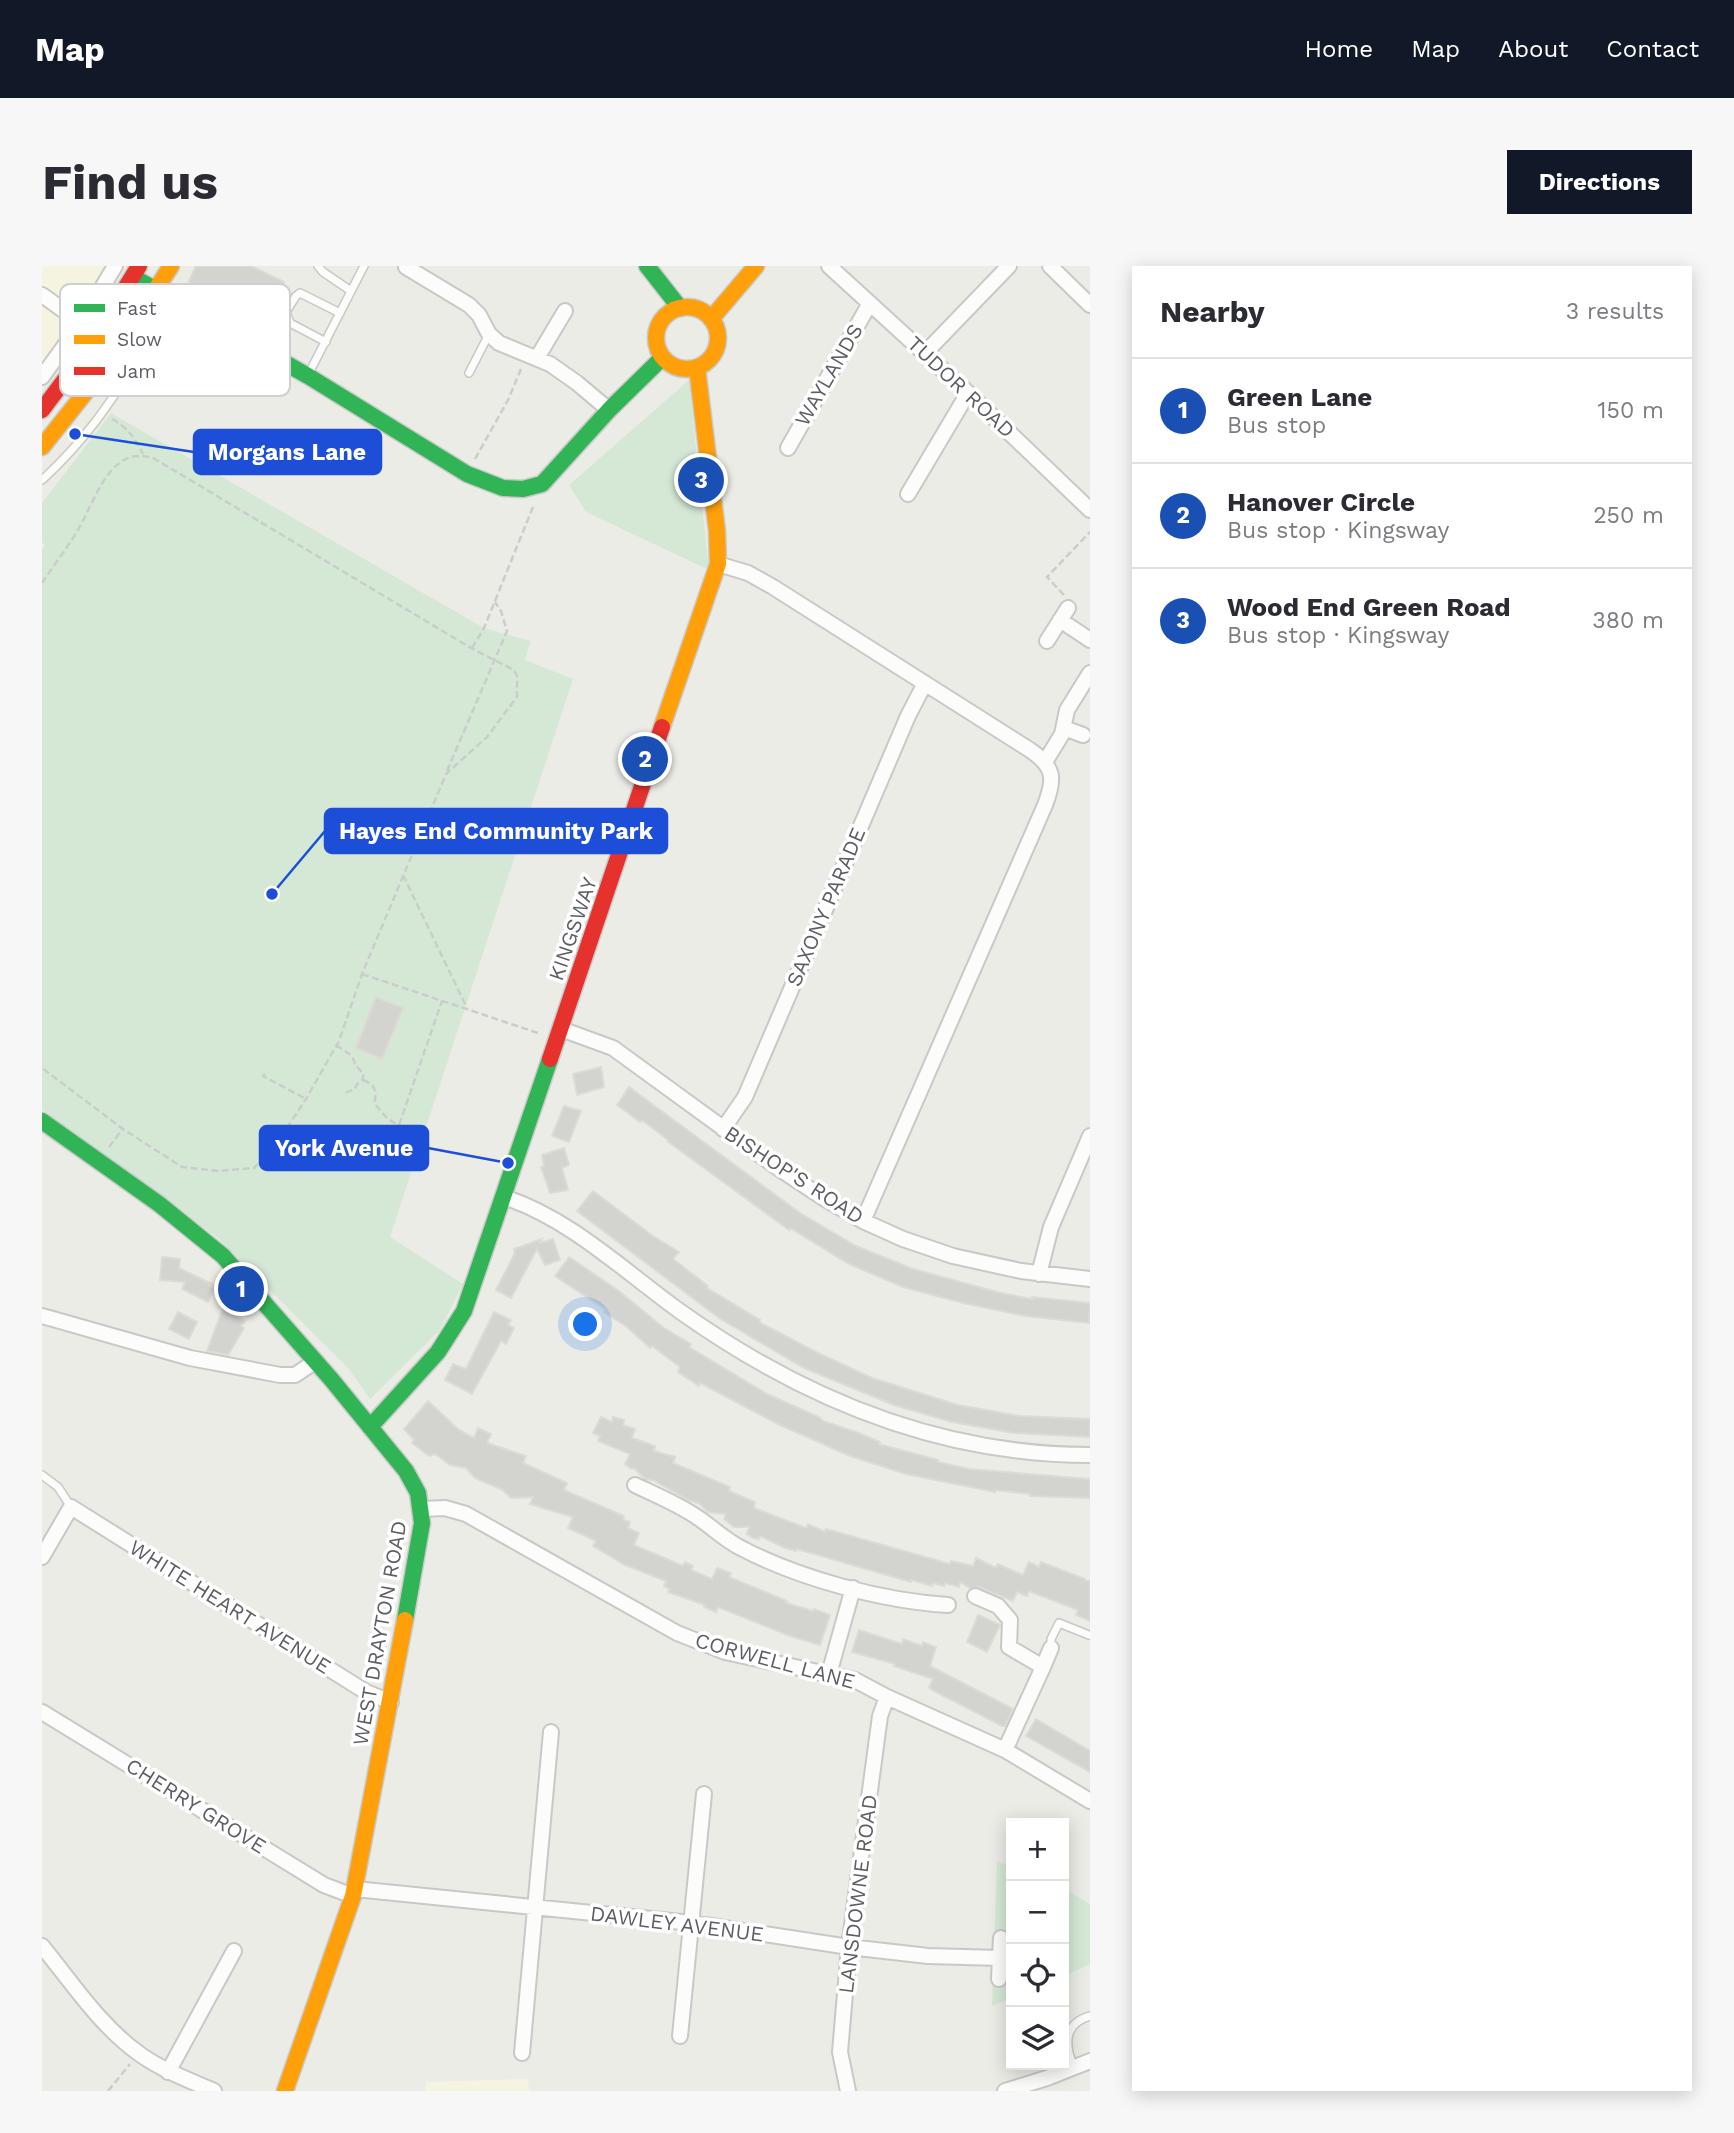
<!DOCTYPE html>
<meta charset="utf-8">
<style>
:root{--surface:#fff;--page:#f7f7f7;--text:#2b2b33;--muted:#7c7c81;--line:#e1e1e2;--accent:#111827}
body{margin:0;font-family:"Work Sans",sans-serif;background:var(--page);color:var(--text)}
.controls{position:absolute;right:21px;bottom:21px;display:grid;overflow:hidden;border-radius:0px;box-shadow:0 4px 18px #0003}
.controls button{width:63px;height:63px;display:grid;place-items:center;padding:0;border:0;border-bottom:2px solid var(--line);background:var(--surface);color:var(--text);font:35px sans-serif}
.you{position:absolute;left:544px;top:1059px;width:24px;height:24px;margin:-18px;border:5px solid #fff;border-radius:50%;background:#1a73e8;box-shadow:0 0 0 10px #1a73e833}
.badge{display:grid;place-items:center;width:46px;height:46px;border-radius:50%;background:var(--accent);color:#fff;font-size:23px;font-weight:700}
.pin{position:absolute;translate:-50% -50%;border:4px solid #fff;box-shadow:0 2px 7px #0006}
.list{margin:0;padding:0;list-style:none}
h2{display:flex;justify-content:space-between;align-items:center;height:91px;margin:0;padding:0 28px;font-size:30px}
h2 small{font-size:23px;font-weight:400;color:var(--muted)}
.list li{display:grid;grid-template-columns:46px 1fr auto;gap:21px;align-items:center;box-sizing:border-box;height:105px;padding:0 28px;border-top:2px solid var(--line)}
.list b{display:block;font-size:26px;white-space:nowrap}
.list p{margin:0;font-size:23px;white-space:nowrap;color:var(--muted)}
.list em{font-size:23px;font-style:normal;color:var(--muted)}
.icon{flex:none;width:38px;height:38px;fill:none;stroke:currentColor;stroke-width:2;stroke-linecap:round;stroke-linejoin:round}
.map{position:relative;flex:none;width:1048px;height:1825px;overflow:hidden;border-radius:0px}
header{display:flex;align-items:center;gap:42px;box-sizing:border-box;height:98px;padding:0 35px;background:var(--accent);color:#fff}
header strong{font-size:33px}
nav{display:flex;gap:38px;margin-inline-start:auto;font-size:24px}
.intro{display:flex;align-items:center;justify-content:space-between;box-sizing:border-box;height:168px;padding:0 42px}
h1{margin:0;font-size:49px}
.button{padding:18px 32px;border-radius:0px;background:var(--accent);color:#fff;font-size:24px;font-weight:700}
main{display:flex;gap:42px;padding:0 42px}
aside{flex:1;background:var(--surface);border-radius:0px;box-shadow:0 4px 18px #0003}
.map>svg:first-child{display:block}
.commercial{fill:#f5f4e0}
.green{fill:#d5e8d6}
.building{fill:#d3d3d0;stroke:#dcdbd6;stroke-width:2}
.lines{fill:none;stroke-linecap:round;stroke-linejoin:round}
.lane-casing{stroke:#c8c9c7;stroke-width:10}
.street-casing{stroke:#c8c9c7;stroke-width:18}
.fast-casing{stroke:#c9c9c8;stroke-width:19}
.slow-casing{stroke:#c9c9c8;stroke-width:19}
.jam-casing{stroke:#c9c9c8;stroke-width:19}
.path{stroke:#c9cdcb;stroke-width:2.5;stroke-dasharray:7 3.5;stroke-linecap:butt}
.lane{stroke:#fcfcfb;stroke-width:7}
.street{stroke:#fcfcfb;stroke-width:14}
.fast{stroke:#30b455;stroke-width:16}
.slow{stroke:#ff9f0a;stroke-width:16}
.jam{stroke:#e5322d;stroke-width:16}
.labels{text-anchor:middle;stroke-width:7;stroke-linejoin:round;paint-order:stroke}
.street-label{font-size:21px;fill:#5c5e64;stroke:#fff}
.key{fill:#fff;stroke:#cecfd0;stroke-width:2}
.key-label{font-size:19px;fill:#5c5e64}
.leader{fill:none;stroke:#1d4ed8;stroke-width:2.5}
.callout-dot{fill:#1d4ed8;stroke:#fff;stroke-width:2.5}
.callout{fill:#1d4ed8;stroke:#1d4ed8;stroke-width:2.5}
.callout-label{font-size:23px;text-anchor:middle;font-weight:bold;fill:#fff}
</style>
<header>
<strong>Map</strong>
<nav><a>Home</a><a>Map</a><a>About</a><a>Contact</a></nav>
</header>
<div class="intro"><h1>Find us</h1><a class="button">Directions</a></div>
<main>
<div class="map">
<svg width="1048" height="1825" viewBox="0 0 1048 1825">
<rect width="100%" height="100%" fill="#ecece6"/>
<!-- commercial -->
<path class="commercial" d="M0 0H65L31 62 0 103Z
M486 1813 487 1825H383L384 1816Z"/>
<!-- green -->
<path class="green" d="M647 114 667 304 544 246 527 219Z
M69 147 442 362 489 375 483 394 531 413 348 971 421 1018 398 1064 328 1133 307 1103 177 973 0 843V285L3 279 0 276V237Z
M955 1595 969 1601V1732L950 1740Z
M1022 1623 1048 1638V1698L1022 1710Z"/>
<!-- building -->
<path class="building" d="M154 0H209L242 16 234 31 219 24 206 51 150 23 147 15Z
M334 731 361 742 340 793 314 782Z
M559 801 562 821 535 829 531 808Z
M587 821 758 947 814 980 871 1003 959 1027 990 1033V1031L1048 1037 1047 1057 983 1050 921 1037 861 1021 807 998 748 962 747 964 625 875 626 874 600 854 598 856 575 839Z
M522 840 539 845 527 876 510 870Z
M522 882 527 899 520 902 526 924 508 927 499 901 502 900 500 889Z
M551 925 611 970 637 986 631 993 666 1020 665 1022 718 1054 717 1056 774 1086 830 1112 916 1139 978 1150 1048 1153V1171L972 1167 910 1156 852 1139 762 1102 677 1052 535 945Z
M500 973 498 977 511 973 518 994 503 999 495 983 469 1032 454 1024 473 987 472 983Z
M120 991 138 993 137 1002 172 1019H166L173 1022 166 1036 140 1023 143 1016 118 1014Z
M527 991 577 1025 622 1062 649 1078 647 1081 725 1128 777 1151 781 1155 814 1166 838 1176 837 1178 896 1194V1196L927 1203 1048 1213V1232L988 1230V1228L953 1224V1226L864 1208 808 1190 738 1159 658 1117 657 1120 636 1106 638 1101 610 1080 608 1082 585 1061 562 1046 564 1044 513 1010Z
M181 1042 203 1055 199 1060 202 1062 186 1089 165 1085Z
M136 1046 155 1056 147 1073 127 1063Z
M452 1046 469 1054 466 1059 472 1062 464 1078 459 1075 430 1128 403 1114 411 1098 424 1103Z
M386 1135 417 1164 432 1172 436 1162 449 1168 445 1177 484 1190 481 1197 525 1217 522 1224 582 1250 581 1254 588 1256 586 1262 597 1267 592 1279 641 1300 643 1296 651 1300 649 1304 670 1313 675 1302 689 1307 687 1311 745 1335 744 1337 771 1345 772 1343 788 1349 778 1379 748 1370 676 1341 674 1346 662 1341 663 1339 626 1326 628 1323 622 1320 624 1315 583 1299 551 1280 554 1275 526 1262 531 1251 488 1238 491 1231 469 1232 461 1224 433 1212 424 1202 408 1199 393 1188 387 1190 370 1177 372 1174 362 1163Z
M559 1151 570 1156 571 1151 582 1154 581 1159 593 1163 590 1172 613 1180 612 1185 633 1191 631 1197 688 1221 687 1225 713 1236 712 1242 764 1262 766 1258 783 1266 784 1263 908 1298 909 1295 931 1300 934 1292 954 1302 956 1298 981 1309 987 1296 997 1301 999 1296 1043 1313V1315H1048V1355L1034 1349 1036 1344 987 1325 985 1330 975 1326 971 1335 937 1321 928 1322 918 1316 917 1321 903 1317 902 1320 891 1317 890 1320 870 1314 869 1316 755 1283 754 1285 743 1282 718 1270 717 1273 711 1272 705 1268 707 1261H692L682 1253 684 1248 666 1246 657 1237 648 1235 611 1214 603 1213 593 1203 588 1202 583 1198 588 1188 556 1175 558 1170 551 1167Z
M936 1349 958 1359 945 1386 925 1376Z
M817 1364 860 1378 861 1373 880 1380 881 1376 894 1381 888 1400 971 1443 963 1460H960L890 1424 887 1421 891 1413 852 1400 853 1398 810 1386Z
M994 1453 1048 1485V1506L984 1470Z"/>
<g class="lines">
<defs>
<path id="lane" d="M276 0 281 6 309 25
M284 76 248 57 244 46 254 30 258 27 298 47
M427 107 447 68
M266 109 322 0
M0 214C47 171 71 132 105 80L88 67
M0 1209 16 1221 29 1241
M1009 1382V1373L1017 1357 1047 1369
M1032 1801C1022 1779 1022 1757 1048 1750"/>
<path id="street" d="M787 0 926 127 1048 244
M1008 0 1048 39
M364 1 427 39 437 49 447 68 457 77 508 98 535 117 567 144
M0 29 39 57
M883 87 967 0
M495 92 523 45
M0 111 39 57 73 0
M746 182 828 37
M866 228 926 127
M676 298 706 307 731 321 988 484C1013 501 1013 513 1003 539L821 955
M1018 354 1048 374
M1005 375 1026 342
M1022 462 1041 469
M1003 496 1020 468 1025 444 1048 407
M519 763 571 782 736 902 783 933 821 955 861 973 911 990 979 1005 1048 1013
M681 863 703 831 866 450 883 417
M462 931C529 953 583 1006 639 1046 760 1132 898 1189 1048 1189
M997 1008 1009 961 1048 870
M0 1050 148 1092 238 1109H253L274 1095
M593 1219C614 1229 636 1238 655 1251 670 1261 683 1274 699 1282 758 1313 841 1335 906 1339
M380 1243 403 1242 424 1248 635 1367 683 1386 813 1414 845 1431 963 1484 1048 1535
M0 1291 29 1241 324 1426 349 1436
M933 1330 956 1340 968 1354 967 1381 1001 1401 963 1484
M1001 1401 1009 1382
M787 1408 811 1322
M0 1446 282 1619 311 1630
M313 1623 650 1657 807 1681 886 1690 958 1692
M0 1680C31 1718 59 1761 99 1789 122 1805 147 1814 172 1825
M957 1713 959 1672
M638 1770 662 1528
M480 1787 509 1466
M126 1806 192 1685
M806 1825 798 1786 807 1681 838 1450 845 1431
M963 1825 1005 1812 1048 1795"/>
<path id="fast" d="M605 0 638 42
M91 11 266 110 425 208 461 222 481 223 500 218 567 144 620 92
M0 855 117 938 181 990 289 1113 364 1205 376 1227 380 1257 363 1354
M328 1161 396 1086 422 1045 508 793"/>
<path id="slow" d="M614 72a31 31 0 1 1 62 0a31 31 0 1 1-62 0Z
M669 53 714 0
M0 181 66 98 129 0
M620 461 676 298 675 265 655 102
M243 1825 311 1630 363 1354"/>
<path id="jam" d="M0 144 45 84 97 0
M508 793 620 461"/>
</defs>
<!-- lane casing -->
<use href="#lane" class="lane-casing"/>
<!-- street casing -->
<use href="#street" class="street-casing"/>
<!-- fast casing -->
<use href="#fast" class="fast-casing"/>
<!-- slow casing -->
<use href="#slow" class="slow-casing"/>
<!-- jam casing -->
<use href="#jam" class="jam-casing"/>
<!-- path -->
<path class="path" d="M70 153C86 162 93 172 101 188
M433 193 466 134 479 103
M0 317C12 299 26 281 37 262 54 233 69 176 113 193L429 382 472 404 475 410V431L445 471 404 508 320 708 297 775 264 833 231 883 212 902 176 905 140 901 81 863 0 802
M1022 329 1005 311 1048 266
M430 382 442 362 491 241
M405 505 465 365 459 345 453 336
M361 609 425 742
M320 708 496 767
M294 779 310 790 314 800 322 808 320 815 315 818 313 823 300 828
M223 808 221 810 264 833
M321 814C332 818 336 825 332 837 340 846 344 854 357 859L400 735
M67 881 80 864
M66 1825 88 1798"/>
<!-- lane -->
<use href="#lane" class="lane"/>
<!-- street -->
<use href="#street" class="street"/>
<!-- fast -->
<use href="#fast" class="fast"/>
<!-- slow -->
<use href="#slow" class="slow"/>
<!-- jam -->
<use href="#jam" class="jam"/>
</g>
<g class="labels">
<!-- street labels -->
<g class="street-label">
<text transform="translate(787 109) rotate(-60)" y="7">WAYLANDS</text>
<text transform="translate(919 121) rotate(43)" y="7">TUDOR ROAD</text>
<text transform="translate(784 641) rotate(-67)" y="7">SAXONY PARADE</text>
<text transform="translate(531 663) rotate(-71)" y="7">KINGSWAY</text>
<text transform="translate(752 909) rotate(33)" y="7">BISHOP'S ROAD</text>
<text transform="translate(188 1341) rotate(32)" y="7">WHITE HEART AVENUE</text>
<text transform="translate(338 1367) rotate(-80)" y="7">WEST DRAYTON ROAD</text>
<text transform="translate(733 1395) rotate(15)" y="7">CORWELL LANE</text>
<text transform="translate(154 1540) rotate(32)" y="7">CHERRY GROVE</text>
<text transform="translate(816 1628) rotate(-83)" y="7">LANSDOWNE ROAD</text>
<text transform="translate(635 1658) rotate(7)" y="7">DAWLEY AVENUE</text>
</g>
</g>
<!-- legend -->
<rect x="18" y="18" width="230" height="112" rx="10" class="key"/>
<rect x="32" y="38" width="31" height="8" fill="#30b455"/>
<rect x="32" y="69" width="31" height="9" fill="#ff9f0a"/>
<rect x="32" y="101" width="31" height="8" fill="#e5322d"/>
<g class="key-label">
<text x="75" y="49">Fast</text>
<text x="75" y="80">Slow</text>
<text x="75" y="112">Jam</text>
</g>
<!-- callouts -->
<path class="leader" d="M33 168L152 186M230 628L283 565M466 897L386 882"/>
<g class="callout-dot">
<circle cx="33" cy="168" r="7"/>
<circle cx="230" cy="628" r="7"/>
<circle cx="466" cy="897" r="7"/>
</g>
<g class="callout">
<rect x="152" y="164" width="187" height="44" rx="7"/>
<rect x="283" y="543" width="342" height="44" rx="7"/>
<rect x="218" y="860" width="168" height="44" rx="7"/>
</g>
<g class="callout-label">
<text x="245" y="194">Morgans Lane</text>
<text x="454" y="573">Hayes End Community Park</text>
<text x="302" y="890">York Avenue</text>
</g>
</svg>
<div class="controls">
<button>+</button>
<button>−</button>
<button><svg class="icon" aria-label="locate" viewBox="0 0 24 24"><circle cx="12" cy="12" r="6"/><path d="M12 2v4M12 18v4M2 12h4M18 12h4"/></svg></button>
<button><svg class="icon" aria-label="layers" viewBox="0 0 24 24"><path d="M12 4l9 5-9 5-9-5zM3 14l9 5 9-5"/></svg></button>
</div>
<div class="you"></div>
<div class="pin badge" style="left:199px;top:1023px;background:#1a4fb4">1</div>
<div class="pin badge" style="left:603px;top:493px;background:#1a4fb4">2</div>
<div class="pin badge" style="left:659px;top:214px;background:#1a4fb4">3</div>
</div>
<aside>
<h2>Nearby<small>3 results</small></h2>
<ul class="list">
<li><span class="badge" style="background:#1a4fb4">1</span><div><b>Green Lane</b><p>Bus stop</p></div><em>150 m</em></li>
<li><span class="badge" style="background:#1a4fb4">2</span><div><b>Hanover Circle</b><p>Bus stop · Kingsway</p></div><em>250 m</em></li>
<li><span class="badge" style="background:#1a4fb4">3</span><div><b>Wood End Green Road</b><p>Bus stop · Kingsway</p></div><em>380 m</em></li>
</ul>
</aside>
</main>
